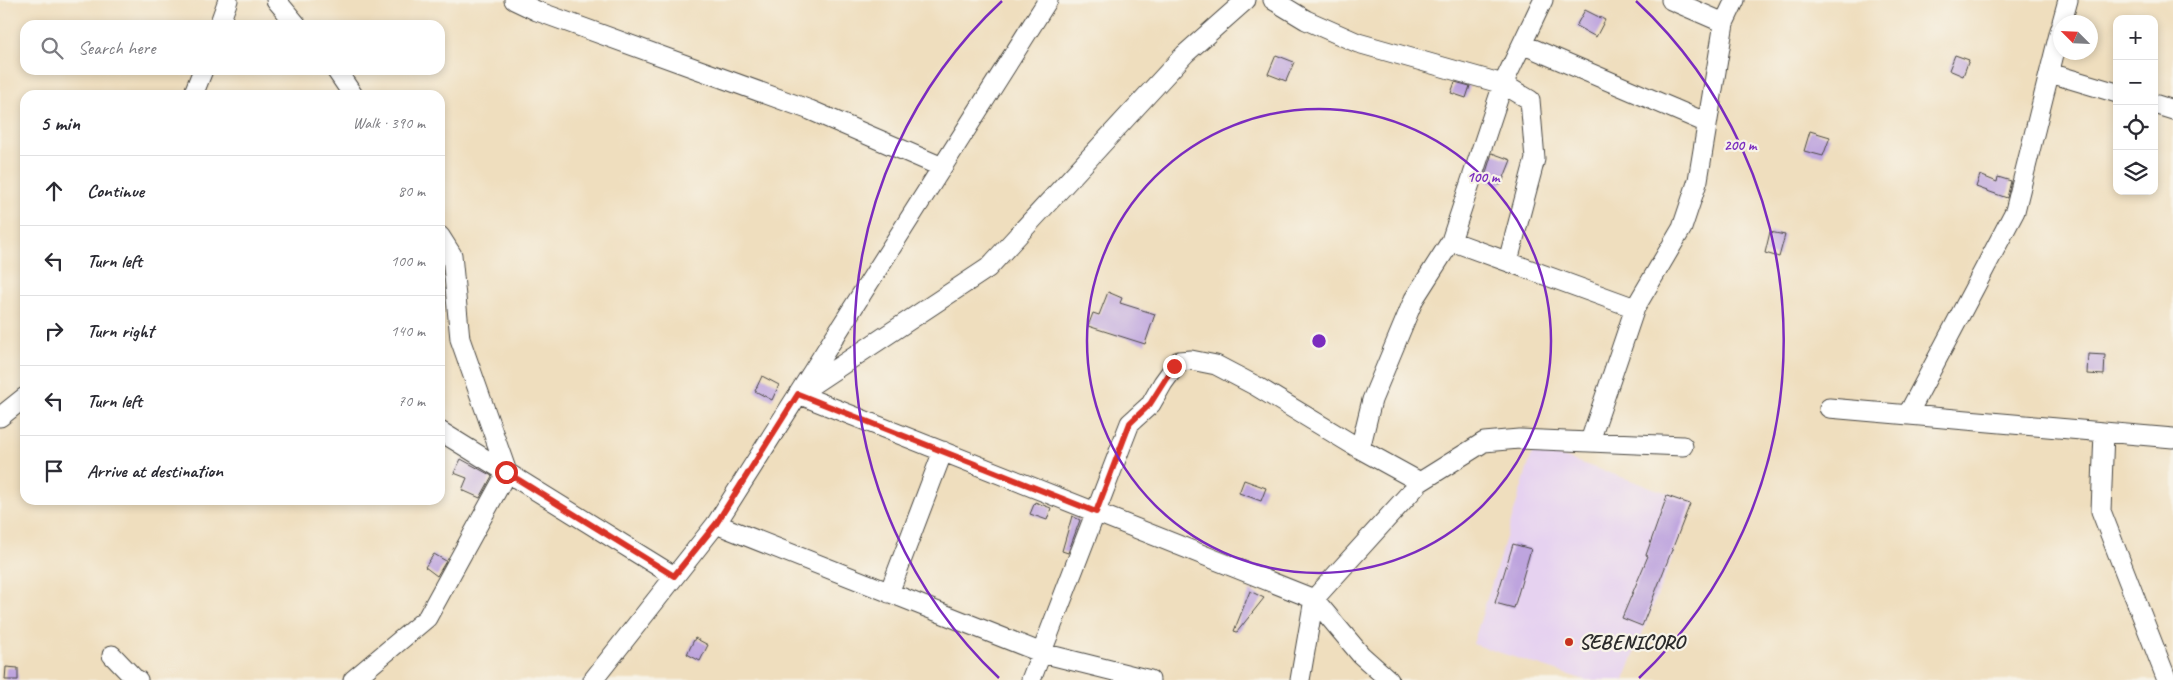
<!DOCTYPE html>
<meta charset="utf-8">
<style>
:root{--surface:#fff;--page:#f7f7f7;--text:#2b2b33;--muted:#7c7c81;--line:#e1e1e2}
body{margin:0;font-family:Caveat,sans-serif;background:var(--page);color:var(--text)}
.controls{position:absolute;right:15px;top:15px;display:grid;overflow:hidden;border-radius:10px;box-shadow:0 2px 8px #0003}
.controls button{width:45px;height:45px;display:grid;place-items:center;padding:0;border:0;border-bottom:1px solid var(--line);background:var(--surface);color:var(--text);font:25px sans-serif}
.compass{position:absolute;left:2053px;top:15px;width:45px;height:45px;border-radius:50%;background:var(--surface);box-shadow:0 2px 8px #0003;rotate:294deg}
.stop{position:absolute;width:15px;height:15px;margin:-11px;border:4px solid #d93025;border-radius:50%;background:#fff}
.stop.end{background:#d93025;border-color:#fff;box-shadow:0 1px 5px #0008}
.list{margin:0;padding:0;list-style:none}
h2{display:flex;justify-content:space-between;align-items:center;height:65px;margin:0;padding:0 20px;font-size:21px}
h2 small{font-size:16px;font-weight:400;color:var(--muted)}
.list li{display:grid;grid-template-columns:32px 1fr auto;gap:15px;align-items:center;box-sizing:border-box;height:70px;padding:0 20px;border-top:1px solid var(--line)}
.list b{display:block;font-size:19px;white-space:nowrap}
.list em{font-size:16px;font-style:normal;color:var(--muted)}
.icon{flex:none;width:28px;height:28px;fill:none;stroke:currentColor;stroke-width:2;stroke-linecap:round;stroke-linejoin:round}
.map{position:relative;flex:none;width:2173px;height:680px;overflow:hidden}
.search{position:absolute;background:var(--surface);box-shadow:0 2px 8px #0003;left:20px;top:20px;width:425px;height:55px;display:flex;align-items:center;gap:12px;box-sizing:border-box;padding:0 18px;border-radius:15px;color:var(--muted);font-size:19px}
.panel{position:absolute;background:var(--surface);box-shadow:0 2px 8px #0003;left:20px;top:90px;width:425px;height:415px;border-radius:15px}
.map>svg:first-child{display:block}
.built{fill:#e6d2f0}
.building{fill:#bea4de}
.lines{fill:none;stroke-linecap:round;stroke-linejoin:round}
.street-casing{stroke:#484641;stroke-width:21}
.street{stroke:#fff;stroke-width:19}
.route{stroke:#d93025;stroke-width:6}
.ring{fill:none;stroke:#7b2cbf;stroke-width:2.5}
.poi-dot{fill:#c8321e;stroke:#f7f3e8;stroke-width:2}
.labels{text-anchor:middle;stroke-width:4.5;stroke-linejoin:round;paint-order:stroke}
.poi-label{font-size:21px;font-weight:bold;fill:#2b2b2b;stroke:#f7f3e8;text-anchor:start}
.centre{fill:#7b2cbf;stroke:#f7f3e8;stroke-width:2.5}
.ring-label{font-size:15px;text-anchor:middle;font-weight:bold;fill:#7b2cbf;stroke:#f7f3e8;stroke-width:4.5;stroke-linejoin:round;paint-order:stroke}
</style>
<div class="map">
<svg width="2173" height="680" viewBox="0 0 2173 680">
<rect width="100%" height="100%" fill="#f7f3e8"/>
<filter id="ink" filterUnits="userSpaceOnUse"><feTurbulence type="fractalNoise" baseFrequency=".02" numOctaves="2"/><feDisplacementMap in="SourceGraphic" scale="10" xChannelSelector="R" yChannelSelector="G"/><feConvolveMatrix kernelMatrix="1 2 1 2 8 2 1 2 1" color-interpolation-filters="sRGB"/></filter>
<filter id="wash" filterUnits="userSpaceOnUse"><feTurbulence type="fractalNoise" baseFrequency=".0096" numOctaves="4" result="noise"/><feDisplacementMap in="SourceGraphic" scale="20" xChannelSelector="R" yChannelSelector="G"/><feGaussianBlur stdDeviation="1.12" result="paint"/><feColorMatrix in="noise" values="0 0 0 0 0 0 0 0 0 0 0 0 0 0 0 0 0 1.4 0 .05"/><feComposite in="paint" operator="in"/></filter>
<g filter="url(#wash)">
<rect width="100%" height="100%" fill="#efdebe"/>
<!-- built -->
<path class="built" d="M1534 447 1694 502 1624 680H1585L1473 644Z"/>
<g id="blocks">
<!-- building -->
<path class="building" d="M1585 10 1605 20 1596 37 1576 26Z
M1276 55 1294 62 1286 81 1268 74Z
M1955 55 1969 60 1963 76 1949 70Z
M1455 82 1470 86 1466 98 1451 93Z
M1810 131 1830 137 1823 156 1804 151Z
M1492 153 1511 160 1501 185 1484 179Z
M1980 175 1997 182 1998 177 2011 181 2007 198 1976 187Z
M1770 232 1785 235 1779 257 1765 253Z
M1108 292 1122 298 1120 303 1155 314 1145 344 1088 326 1093 313 1099 315Z
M2088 354 2105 355 2104 375 2087 374Z
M762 376 779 385 772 400 755 391Z
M461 459 492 476 480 498 462 490 467 478 454 473Z
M1244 480 1266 488 1261 501 1239 493Z
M1667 496 1690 504 1642 626 1622 618 1648 556 1646 555Z
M1035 502 1051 508 1047 520 1030 514Z
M1072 516 1080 520 1068 553 1062 551Z
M1513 544 1531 549 1514 608 1495 603Z
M434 554 446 561 437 576 425 567Z
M1250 591 1264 598 1237 632 1234 631Z
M695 638 708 645 700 661 687 654Z
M6 667 18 668V680H5Z"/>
</g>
</g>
<g filter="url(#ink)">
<use href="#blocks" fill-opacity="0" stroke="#484641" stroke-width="1"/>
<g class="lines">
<defs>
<path id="street" d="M276 0 297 25
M514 0 537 11 810 110 942 167
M1273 0 1306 20 1358 43 1503 84 1530 100 1535 159 1508 261
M1671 0 1724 23
M2062 22 2068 0
M219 25 228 0
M1522 44 1707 123
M336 70 353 95
M2050 73 2117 93
M193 95 203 70
M2154 104 2173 110
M1451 241 1635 308
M804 390 988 268 1185 54 1246 0
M798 394 1314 599 1361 655 1389 680
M1829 408 2173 438
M1908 414 2015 211 2060 30
M0 417 25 397
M440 431 674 576
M2104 432 2101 511 2167 680
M1590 441 1635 308 1682 228 1698 180 1724 23 1735 0
M1360 449 1372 400 1414 299 1451 241 1503 84 1543 0
M716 524 1042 653 1150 680
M889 593 943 451
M112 655 135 679 138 680
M353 680 427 618 507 472 460 339 452 255 440 236
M593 680 716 524 1048 0
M1031 680 1130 423 1151 404 1163 383 1179 361 1191 360 1216 365 1256 386 1360 449 1420 482
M1300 680 1314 599 1420 482 1484 442 1519 439 1683 446"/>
</defs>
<!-- street casing -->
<use href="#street" class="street-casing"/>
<!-- street -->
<use href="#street" class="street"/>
</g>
</g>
<g class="lines" filter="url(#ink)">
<!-- route -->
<path class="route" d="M506 472 674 576 716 524 798 394 1096 512 1130 423 1150 404 1174 366"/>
</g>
<!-- distance rings -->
<g class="ring">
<circle cx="1319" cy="341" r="232"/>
<path d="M999 678A465 465 0 0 1 1002 1M1636 1A465 465 0 0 1 1639 678"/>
</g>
<!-- markers -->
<circle class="poi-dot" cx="1569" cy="642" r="5"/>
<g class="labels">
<!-- poi labels -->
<g class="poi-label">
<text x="1579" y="649">SEBENICORO</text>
</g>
</g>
<circle cx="1319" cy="341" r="8" class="centre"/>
<g class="ring-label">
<text x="1740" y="150">200 m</text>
<text x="1483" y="182">100 m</text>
</g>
</svg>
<div class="controls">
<button>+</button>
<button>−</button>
<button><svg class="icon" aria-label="locate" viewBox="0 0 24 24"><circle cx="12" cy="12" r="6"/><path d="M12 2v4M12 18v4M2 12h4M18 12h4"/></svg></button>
<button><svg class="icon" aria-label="layers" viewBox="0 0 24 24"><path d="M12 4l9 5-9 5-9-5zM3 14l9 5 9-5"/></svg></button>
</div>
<svg class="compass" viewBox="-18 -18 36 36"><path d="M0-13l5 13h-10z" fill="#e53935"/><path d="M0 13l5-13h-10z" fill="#7c7c81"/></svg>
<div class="stop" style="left:506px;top:472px"></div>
<div class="stop end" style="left:1174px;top:366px"></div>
<div class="search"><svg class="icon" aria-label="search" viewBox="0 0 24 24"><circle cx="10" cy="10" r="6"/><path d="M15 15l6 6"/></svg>Search here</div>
<section class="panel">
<h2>5 min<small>Walk · 390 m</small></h2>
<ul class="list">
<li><svg class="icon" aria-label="ahead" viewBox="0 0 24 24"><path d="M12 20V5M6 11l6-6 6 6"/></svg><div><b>Continue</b></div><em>80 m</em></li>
<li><svg class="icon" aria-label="left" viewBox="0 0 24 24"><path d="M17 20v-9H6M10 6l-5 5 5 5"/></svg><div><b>Turn left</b></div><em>100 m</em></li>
<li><svg class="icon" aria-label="right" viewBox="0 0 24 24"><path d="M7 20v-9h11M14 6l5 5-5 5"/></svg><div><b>Turn right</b></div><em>140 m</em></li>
<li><svg class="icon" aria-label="left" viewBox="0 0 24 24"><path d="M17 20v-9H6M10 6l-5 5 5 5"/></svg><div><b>Turn left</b></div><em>70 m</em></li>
<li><svg class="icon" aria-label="arrive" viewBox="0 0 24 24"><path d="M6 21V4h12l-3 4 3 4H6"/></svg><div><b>Arrive at destination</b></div></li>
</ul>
</section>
</div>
